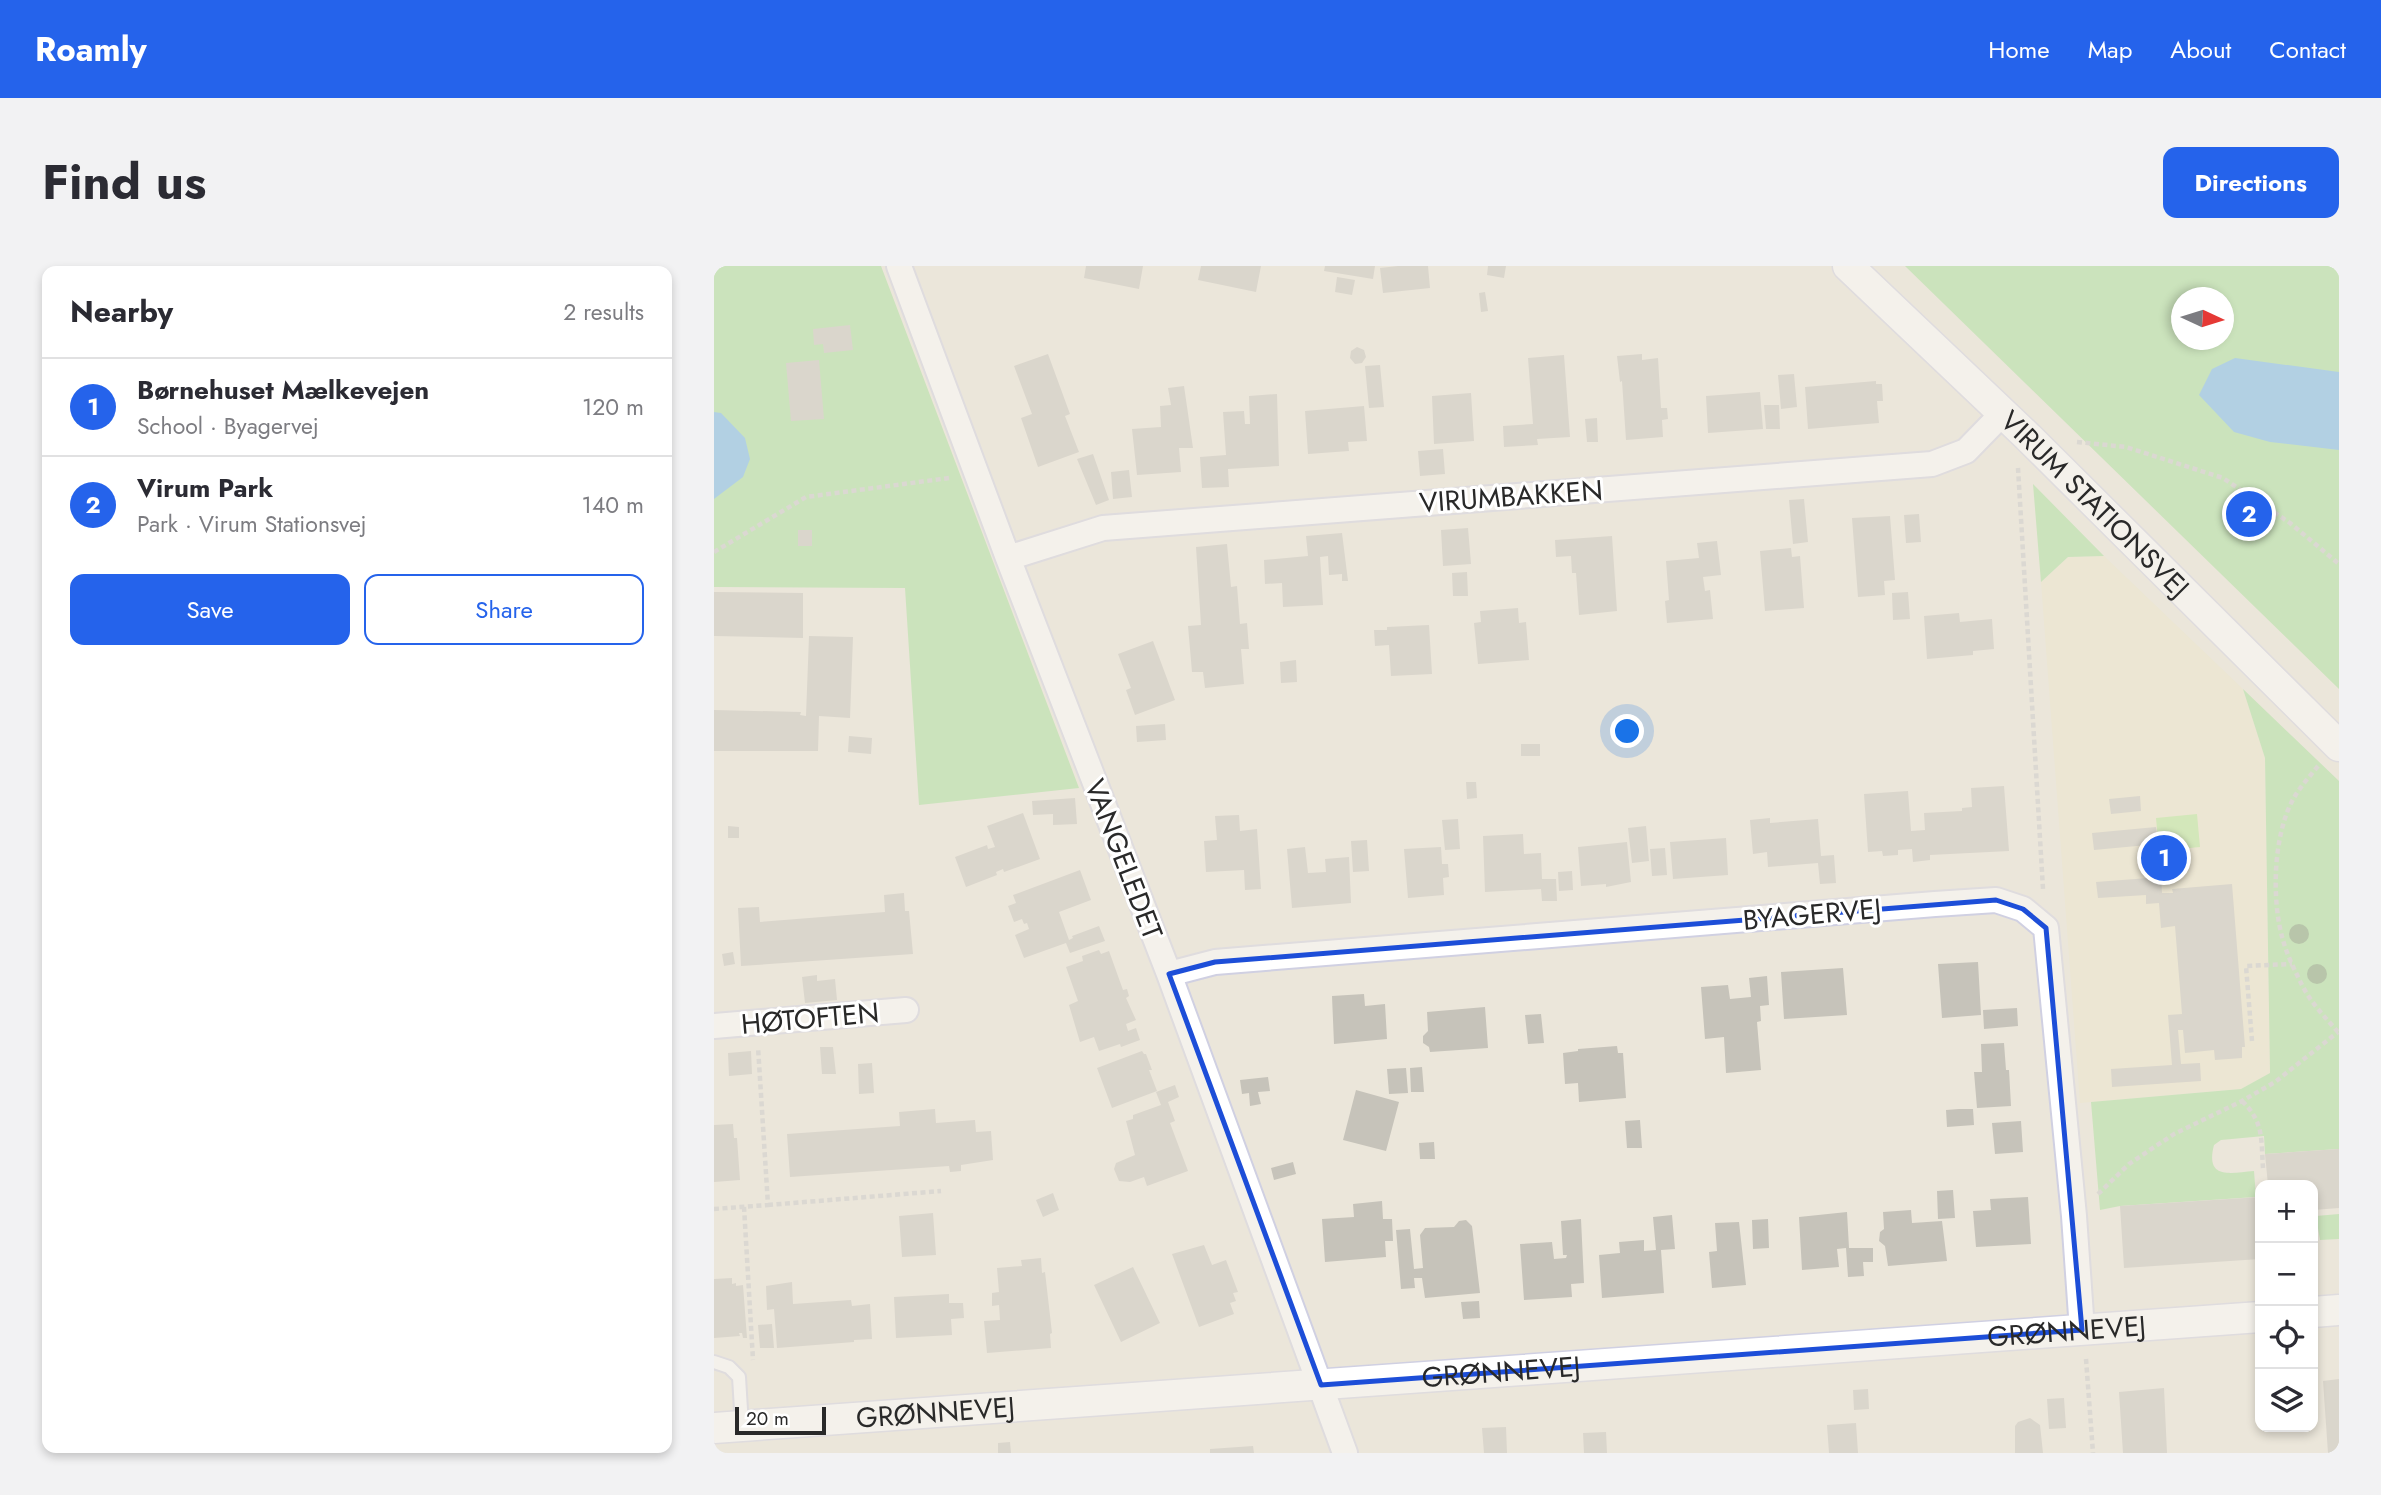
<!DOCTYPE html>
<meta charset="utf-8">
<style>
:root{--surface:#fff;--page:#f2f2f3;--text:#2b2b33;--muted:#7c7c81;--line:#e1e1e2;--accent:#2563eb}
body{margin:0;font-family:Jost,sans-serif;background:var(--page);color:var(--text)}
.controls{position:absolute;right:21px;bottom:21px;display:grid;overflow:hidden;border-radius:14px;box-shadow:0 4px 10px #0003}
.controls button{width:63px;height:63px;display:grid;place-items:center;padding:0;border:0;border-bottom:2px solid var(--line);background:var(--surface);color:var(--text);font:35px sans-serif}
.compass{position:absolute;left:1457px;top:21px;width:63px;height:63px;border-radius:50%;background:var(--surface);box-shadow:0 4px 10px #0003;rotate:94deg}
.scale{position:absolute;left:21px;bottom:18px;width:91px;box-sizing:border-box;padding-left:7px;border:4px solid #292929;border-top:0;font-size:19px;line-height:24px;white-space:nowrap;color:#292929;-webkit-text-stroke:5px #fff;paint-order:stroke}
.you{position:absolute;left:914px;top:466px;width:24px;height:24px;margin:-18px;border:5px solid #fff;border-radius:50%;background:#1a73e8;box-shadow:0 0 0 10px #1a73e833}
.badge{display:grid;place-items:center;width:46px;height:46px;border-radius:50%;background:var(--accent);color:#fff;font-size:23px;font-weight:700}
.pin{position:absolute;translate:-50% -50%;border:4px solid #fff;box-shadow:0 2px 7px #0006}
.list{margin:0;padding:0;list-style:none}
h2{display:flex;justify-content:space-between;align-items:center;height:91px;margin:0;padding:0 28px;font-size:30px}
h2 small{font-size:23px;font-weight:400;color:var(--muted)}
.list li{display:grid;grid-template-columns:46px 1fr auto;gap:21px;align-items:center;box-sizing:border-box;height:98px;padding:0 28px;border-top:2px solid var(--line)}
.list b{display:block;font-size:26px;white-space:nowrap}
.list p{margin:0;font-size:23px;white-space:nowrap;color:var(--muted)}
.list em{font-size:23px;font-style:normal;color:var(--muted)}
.actions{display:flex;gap:14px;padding:21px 28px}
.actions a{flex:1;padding:16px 0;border:2px solid var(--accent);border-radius:14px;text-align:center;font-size:24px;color:var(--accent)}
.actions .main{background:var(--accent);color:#fff}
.icon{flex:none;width:38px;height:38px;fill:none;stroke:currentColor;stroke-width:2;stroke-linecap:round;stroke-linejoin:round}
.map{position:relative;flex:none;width:1625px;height:1187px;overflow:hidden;border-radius:14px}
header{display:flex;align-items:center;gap:42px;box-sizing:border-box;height:98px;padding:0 35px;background:var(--accent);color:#fff}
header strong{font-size:33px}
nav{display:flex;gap:38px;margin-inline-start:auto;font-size:24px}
.intro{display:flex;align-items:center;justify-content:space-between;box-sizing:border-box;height:168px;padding:0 42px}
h1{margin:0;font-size:49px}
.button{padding:18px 32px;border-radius:14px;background:var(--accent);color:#fff;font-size:24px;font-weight:700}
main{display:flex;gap:42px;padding:0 42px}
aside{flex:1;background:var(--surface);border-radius:14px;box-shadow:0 4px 10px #0003}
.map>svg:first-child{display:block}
.education{fill:#ede7c9}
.green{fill:#a4e197;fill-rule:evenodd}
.pitch{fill:#b7e992}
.water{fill:#6db7ed}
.building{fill:#c6c3ba}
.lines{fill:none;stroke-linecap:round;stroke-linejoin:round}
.service-casing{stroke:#d0d0e2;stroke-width:16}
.minor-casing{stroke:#d0d0e2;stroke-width:28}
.tertiary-casing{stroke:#d0d0e2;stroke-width:33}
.path{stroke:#c7c7c7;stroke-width:4.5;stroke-dasharray:5 3.5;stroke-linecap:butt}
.service{stroke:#fff;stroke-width:12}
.minor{stroke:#fff;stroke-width:24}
.tertiary{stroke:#fff;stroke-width:30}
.tree{fill:#7a9e70}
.marked{fill:none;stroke:#1d4ed8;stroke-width:5;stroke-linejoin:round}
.labels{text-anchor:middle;stroke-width:6;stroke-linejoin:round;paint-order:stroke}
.street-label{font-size:28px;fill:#292929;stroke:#fff}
</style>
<header>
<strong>Roamly</strong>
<nav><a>Home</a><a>Map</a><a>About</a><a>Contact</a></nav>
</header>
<div class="intro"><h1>Find us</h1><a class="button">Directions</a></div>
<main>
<aside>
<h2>Nearby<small>2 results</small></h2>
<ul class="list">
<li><span class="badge">1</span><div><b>Børnehuset Mælkevejen</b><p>School · Byagervej</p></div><em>120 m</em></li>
<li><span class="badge">2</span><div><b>Virum Park</b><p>Park · Virum Stationsvej</p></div><em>140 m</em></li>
</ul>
<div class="actions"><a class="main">Save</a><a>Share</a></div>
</aside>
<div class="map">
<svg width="1625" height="1187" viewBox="0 0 1625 1187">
<rect width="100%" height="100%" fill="#ebe6da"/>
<!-- education -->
<path class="education" d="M1390 290 1529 423 1551 492 1556 807 1527 823 1366 837 1327 316 1354 291Z"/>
<!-- green -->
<path class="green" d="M0 0H167L365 522 205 539 191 322 0 321Z
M1191 0H1625V423ZM1468 32H1510V74H1468Z
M1319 218 1390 290 1354 291 1327 316Z
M1529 423 1625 515V883L1551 888 1550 870 1507 874 1500 879C1491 914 1516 907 1540 905L1542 931 1406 940 1386 944 1377 836 1527 823 1556 807 1551 492Z
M1625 948V973L1606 974 1602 950Z"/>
<!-- pitch -->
<path class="pitch" d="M1483 548 1486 581 1445 585 1442 552Z"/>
<!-- water -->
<path class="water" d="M1521 92 1625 106V184L1556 176 1520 166 1485 129 1498 103Z
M0 146 7 147 31 172 36 193 29 211 0 233Z"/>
<!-- building -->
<path class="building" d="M372 0H429L425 23 370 12Z
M487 0H547L542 26 484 14Z
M611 0H661L659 13 610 5Z
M684 0H714L716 22 669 27 666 2Z
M774 0H792L790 12 773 9Z
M623 11 641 14 638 29 621 26Z
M771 26 774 45 767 46 765 27Z
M136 59 139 84 110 87 109 78 100 79 99 63Z
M643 81 650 84 652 91 648 97 641 98 636 92 637 85Z
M334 88 356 148 351 150 365 186 324 201 307 152 318 148 300 100Z
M928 88V94L944 92 947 142H953L954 153 948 154 949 171 912 174 908 115 906 116 903 90Z
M850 89 856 171 823 173 824 179 790 181 789 160 819 158 814 92Z
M105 94 110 153 77 155 72 97Z
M666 99 670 141 655 142 651 100Z
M1080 108 1083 141 1067 143 1064 109Z
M1162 115V118H1168L1169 135H1163L1165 157 1094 163 1091 121Z
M470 120 479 182H465L467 206 423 209 418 163 447 161 446 140 457 139 454 122Z
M1046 126 1049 163 994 167 992 130Z
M757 127 760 175 720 178 718 130Z
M563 128 565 200 514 203 515 221 488 222 486 191 512 189 509 146 530 145 531 158H536L535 130Z
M1050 139H1065L1066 163H1052Z
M650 140 653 175 634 176 635 185 594 188 591 145Z
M883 152 884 176H873L871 153Z
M729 183 731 208 706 210 704 185Z
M379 188 395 234 382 239 363 193Z
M415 204 418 231 399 233 397 206Z
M1090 233 1094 276 1079 278 1075 234Z
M1205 248 1207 276 1192 277 1190 249Z
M1176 250 1181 314 1170 315 1171 329 1144 331 1138 252Z
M754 262 757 298 729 300 727 264Z
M84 264H98V280H84Z
M628 267 634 315H628V308L615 309 614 290 606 291 609 339 569 341 568 317 551 318 550 294 594 290 592 270Z
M898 270 903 345 865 349 862 307H858L857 290 842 291 841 274Z
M1003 275 1007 309 989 311 991 325 996 324 999 353 953 357 951 335 955 334 952 295 985 292 983 277Z
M513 278 517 321 523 320 526 358 533 357 535 383H527L530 418 491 422 489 406H478L474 360 487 359 482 281Z
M1077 282 1078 291 1086 290 1090 342 1051 345 1046 285Z
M753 306 754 330H739L738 307Z
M0 326 89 327V372L0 370Z
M1194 326 1196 353 1179 354 1178 327Z
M804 342 805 357 812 356 815 394 764 398 760 357 767 356 766 345Z
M1245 347 1246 356 1278 353 1280 383 1259 385V389L1213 393 1210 350Z
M715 359 718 408 677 410 675 379 661 380 660 364H673V361Z
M95 370 139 371 136 452 105 450 104 485H0V444L87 446 86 449 92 450Z
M439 375 461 434 421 449 412 424 417 422 404 388Z
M582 394 583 416 567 417 566 396Z
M451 458 452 474 423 476 422 460Z
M135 470 158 472 157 488 134 486Z
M807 478H826V490H807Z
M752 516H762L763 532 753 533Z
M1290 520 1295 585 1216 589V594L1199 596 1198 583 1184 584V589L1169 590 1168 585 1154 586 1150 528 1194 525 1197 565 1211 564 1210 547 1248 545V542L1258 541 1257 522Z
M1426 530 1427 545 1397 548 1395 533Z
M361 532 363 558 339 559V548L319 549 318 535Z
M309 547 326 593 290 606 289 603 282 606 283 609 252 621 241 591 273 579 274 583 281 581 273 560Z
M525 549 526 565 543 563 547 623 531 624 530 604 492 606 490 575 503 574 501 550Z
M1056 552V557L1104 553 1107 590 1120 589 1122 617 1106 618 1104 597 1054 601 1053 586 1039 588 1036 554Z
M744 553 746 583 731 584 728 554Z
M14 560 25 561V572H14Z
M932 560 935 595 918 597 914 562Z
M1442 561 1444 578 1380 584 1378 567Z
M809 568 810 588 827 587 828 613H842L843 635H828L827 623 771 626 769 570Z
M1012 572 1014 609 959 613 956 576Z
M653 574 655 605 639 606 637 575Z
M913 576 917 616 892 621V618L867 620 864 581Z
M591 581 594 607 612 606 611 593 635 591 637 637 578 642 573 583Z
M727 581 728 598H734L735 611 729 612 730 629 694 632 690 583Z
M951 582 953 609 938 610 936 583Z
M366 604 377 634 345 646 355 674 359 672 358 670 385 660 391 675 356 687 352 677 310 692 301 669 315 663 313 657 310 658 308 653 300 656 294 640 302 637 299 629Z
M858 605 859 624 845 625 844 606Z
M1447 611 1448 627H1459L1458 623 1518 618 1531 781H1528V792L1501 794 1500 784 1471 787 1469 764H1464L1467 798 1486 797 1487 815 1398 821 1397 803 1458 799 1454 749 1468 748 1461 660 1447 662 1445 637 1432 638V629L1384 632 1382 616Z
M190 627 191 645H195L199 688 27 700 24 642 45 641 46 656 171 646 170 629Z
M385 684 387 688 395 685 409 724 413 723 415 730 412 732 422 754 412 758 414 765 422 762 426 774 407 781 406 778 385 785 380 771 366 776 355 739 364 735 352 701 369 695 368 690Z
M19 686 21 698 10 700 8 688Z
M1264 696 1267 749 1228 752 1224 698Z
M1129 702 1133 749 1070 753 1067 706Z
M103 709V715L121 713 123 734 91 737 88 711Z
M1053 710 1055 739 1046 740 1047 755 1043 756 1047 804 1012 807 1010 771 991 773 987 721 1014 719 1016 733 1037 731 1035 712Z
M650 728 651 740 671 738 673 773 620 778 618 730Z
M771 741 774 782 716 786 715 781 709 777V770L714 765 713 746Z
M1303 742 1304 760 1270 763 1269 744Z
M827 748 830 777 814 778 811 749Z
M1290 777 1292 804H1295L1297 840 1263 842 1260 806H1268L1267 778Z
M903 780 904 787H909L912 832 865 836 864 817 851 818 849 787 864 785V783Z
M106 781H119L122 808H108Z
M37 785 38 808 15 810 14 787Z
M428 785 430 788H432L438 804H435L443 825 398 842 383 802Z
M158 797 160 827 145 828 144 798Z
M708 801 710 826H697L696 802Z
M692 802 694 827 675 828 673 803Z
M554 811 556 825 544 826 547 838 536 840 535 827 528 828 526 814Z
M461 819 465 831 454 836 461 855 456 857 474 905 433 920 430 911 416 916 405 915 400 903 402 897 421 889 412 855 419 853V849L447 839 442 826Z
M642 824 685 836 672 885 629 874Z
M221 843 222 857 261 854 262 866 277 865 279 894 247 899V905L236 906 235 900 76 911 73 868 186 860 185 846Z
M1245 843H1259L1260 859 1233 861 1232 844Z
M926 854 928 882H913L911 855Z
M1307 855 1309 886 1281 888 1278 857Z
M19 858 20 872H23L26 914 0 916V859Z
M720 876 721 893H706L705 877Z
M1625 883V942L1599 944V919H1554L1551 888Z
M579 896 582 908 560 914 557 902Z
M1239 924 1241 952 1224 953 1223 925Z
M339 927 345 944 329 951 322 934Z
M1314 931 1317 978 1262 981 1259 945 1277 944 1276 933Z
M1546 931V993L1410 1002 1406 940Z
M668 935 669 953H678L679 975H671L672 991 611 996 608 953 640 951 639 938Z
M1197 944 1198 957 1228 955 1233 995 1174 1000 1171 980 1165 975 1166 966 1170 963 1169 946Z
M1133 946 1135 982H1159V996H1149L1150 1010 1134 1011 1132 982 1123 983 1125 1001 1088 1004 1085 951Z
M219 947 222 989 188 991 185 950Z
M958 949 961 983 947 984 950 1027 888 1032 885 989 906 987 905 976 930 974V985L942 984 939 951Z
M867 953 870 1017 857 1018 858 1031 810 1034 806 978 838 976 840 993 852 992 853 989H849L847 955Z
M1054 953 1055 982 1039 983 1038 954Z
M752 954 758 960 766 1027 711 1032 708 1012H700L701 1022 687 1023 682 964 696 963 700 1003 709 1002 706 969 711 962 740 961 745 955Z
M1025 956 1032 1019 998 1022 995 986 1003 985 1001 957Z
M490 979 498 999 512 994 524 1026 519 1027 522 1035 516 1037 520 1048 485 1061 458 988Z
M327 992 328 1007 331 1006 338 1067 336 1068 337 1082 273 1087 270 1055 286 1054 285 1039 278 1040V1027L285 1026 283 1002 308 1000 307 994Z
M419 1001 446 1057 407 1076 380 1019Z
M18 1012V1018L22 1017V1020L29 1019 33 1072H29L28 1067H25L26 1070 0 1072V1013Z
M78 1016 79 1038 137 1034 138 1040 156 1038 158 1073 140 1074V1076L63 1082 60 1043 53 1044 52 1020Z
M235 1028V1037H249L250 1052 237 1053 238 1069 182 1072 180 1031Z
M765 1035 766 1052 749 1053 747 1036Z
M58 1058 60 1082H46L44 1059Z
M1625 1113V1187H1614L1609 1115Z
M1450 1122 1453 1187H1409L1405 1126Z
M1154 1123 1155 1143 1140 1144 1139 1124Z
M1350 1132 1352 1162 1335 1163 1333 1133Z
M1316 1152 1326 1159 1329 1187H1301V1160L1304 1156Z
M1142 1157 1144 1187H1115L1113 1159Z
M792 1161 793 1187H770L768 1162Z
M892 1166 893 1187H870L869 1167Z
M296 1176 297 1187H284V1177Z
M539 1180 540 1187H496V1183Z"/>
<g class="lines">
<defs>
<path id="service" d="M0 1096 15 1101 25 1111 28 1160"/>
<path id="minor" d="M185 0 294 292 455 708 631 1187
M294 292 389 262 1218 198 1252 185 1288 148
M455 708 501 696 1221 638 1282 634 1309 643 1332 662 1360 950 1368 1064
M0 760 192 744"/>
<g id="tertiary">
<path id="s1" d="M1134 0 1314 171 1625 480"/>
<path d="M1599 1046 1625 1044"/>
<path id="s2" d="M0 1162 1546 1051"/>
</g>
</defs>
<!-- service casing -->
<use href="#service" class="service-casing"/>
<!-- minor casing -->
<use href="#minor" class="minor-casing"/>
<!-- tertiary casing -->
<use href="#tertiary" class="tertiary-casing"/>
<!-- path -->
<path class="path" d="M1363 176 1412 181 1509 212 1576 257 1625 298
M1304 202 1329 623
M0 286 92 231 235 212
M1604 500C1596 510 1587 520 1581 530 1559 566 1557 634 1569 674 1573 689 1581 705 1588 719 1597 737 1611 751 1624 766
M1538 775 1532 700 1578 698
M1528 835C1550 856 1547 873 1549 902
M1384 928 1415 898 1460 868 1528 835 1561 816 1624 766
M54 939 227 925
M30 941 39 1094
M0 943 54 939 44 781
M1372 1093 1379 1187"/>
<!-- service -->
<use href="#service" class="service"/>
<!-- minor -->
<use href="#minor" class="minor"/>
<!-- tertiary -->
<use href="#tertiary" class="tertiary"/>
</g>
<!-- trees -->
<g class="tree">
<circle cx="1585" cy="668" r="10"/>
<circle cx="1603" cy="708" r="10"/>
</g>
<!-- marked area -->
<path d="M0 0H1625V1187H0ZM1282 634 1309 643 1332 662 1368 1064 607 1119 455 708 501 696Z" fill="#ebe6da" fill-opacity=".55" fill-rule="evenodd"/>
<path class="marked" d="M1282 634 1309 643 1332 662 1368 1064 607 1119 455 708 501 696Z"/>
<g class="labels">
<!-- street labels -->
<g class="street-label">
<text transform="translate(797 230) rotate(-4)" y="10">VIRUMBAKKEN</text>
<text dy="10" stroke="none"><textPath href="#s1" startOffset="343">VIRUM STATIONSVEJ</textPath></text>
<text transform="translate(410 593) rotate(69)" y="10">VANGELEDET</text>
<text transform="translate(1098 648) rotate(-5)" y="10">BYAGERVEJ</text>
<text transform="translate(96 752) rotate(-5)" y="10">HØTOFTEN</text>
<text dy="10" stroke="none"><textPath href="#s2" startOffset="1356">GRØNNEVEJ</textPath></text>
<text dy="10" stroke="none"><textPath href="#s2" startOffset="789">GRØNNEVEJ</textPath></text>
<text dy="10" stroke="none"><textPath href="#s2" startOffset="222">GRØNNEVEJ</textPath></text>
</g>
</g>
</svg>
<div class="controls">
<button>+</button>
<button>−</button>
<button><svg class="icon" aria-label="locate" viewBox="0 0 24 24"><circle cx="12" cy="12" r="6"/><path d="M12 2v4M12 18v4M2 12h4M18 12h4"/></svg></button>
<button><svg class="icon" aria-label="layers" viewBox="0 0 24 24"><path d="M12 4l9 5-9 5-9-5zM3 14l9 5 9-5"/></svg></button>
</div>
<svg class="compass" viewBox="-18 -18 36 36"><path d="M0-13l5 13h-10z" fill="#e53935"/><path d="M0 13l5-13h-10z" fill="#7c7c81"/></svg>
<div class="scale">20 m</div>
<div class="you"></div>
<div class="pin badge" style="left:1450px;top:592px">1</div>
<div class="pin badge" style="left:1535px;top:248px">2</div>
</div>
</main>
